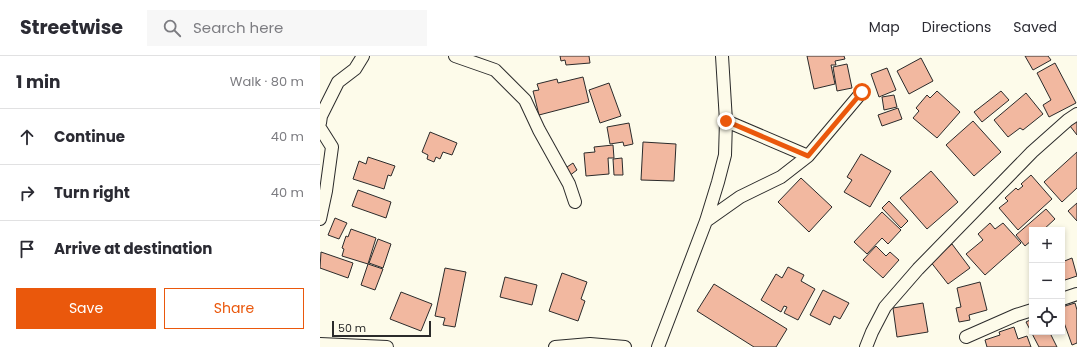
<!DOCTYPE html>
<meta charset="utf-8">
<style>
:root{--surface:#fff;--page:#f7f7f7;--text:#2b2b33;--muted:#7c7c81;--line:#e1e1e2;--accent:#ea580c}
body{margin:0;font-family:Poppins,sans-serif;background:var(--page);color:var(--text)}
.controls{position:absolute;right:12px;bottom:12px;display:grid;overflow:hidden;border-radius:0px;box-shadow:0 2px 6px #0003}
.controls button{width:36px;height:36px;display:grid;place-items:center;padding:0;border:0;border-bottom:1px solid var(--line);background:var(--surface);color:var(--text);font:20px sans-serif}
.scale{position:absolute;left:12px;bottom:10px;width:99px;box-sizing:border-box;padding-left:4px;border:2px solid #2b2b2b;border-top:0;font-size:11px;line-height:14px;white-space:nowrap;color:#2b2b2b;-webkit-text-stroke:3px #fdfbea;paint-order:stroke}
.stop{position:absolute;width:12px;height:12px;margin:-9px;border:3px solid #ea580c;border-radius:50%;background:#fff}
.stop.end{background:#ea580c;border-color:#fff;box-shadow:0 1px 4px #0008}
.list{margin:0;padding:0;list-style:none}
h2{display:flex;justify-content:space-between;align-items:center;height:52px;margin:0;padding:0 16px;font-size:17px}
h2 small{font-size:13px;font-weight:400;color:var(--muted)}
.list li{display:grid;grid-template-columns:26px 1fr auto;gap:12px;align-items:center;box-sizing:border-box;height:56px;padding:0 16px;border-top:1px solid var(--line)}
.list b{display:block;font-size:15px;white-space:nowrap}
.list em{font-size:13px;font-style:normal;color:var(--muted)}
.actions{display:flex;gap:8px;padding:12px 16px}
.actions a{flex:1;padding:9px 0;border:1px solid var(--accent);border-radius:0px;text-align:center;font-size:14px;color:var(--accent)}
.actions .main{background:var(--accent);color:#fff}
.icon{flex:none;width:22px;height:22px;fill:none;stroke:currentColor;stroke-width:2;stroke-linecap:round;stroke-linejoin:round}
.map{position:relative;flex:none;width:757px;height:291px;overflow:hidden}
header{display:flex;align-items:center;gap:24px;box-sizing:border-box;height:56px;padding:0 20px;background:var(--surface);border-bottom:1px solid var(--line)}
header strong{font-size:19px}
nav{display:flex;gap:22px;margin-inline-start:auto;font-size:14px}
.search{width:280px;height:36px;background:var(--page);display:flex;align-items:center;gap:10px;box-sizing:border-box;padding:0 14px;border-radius:0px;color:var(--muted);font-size:15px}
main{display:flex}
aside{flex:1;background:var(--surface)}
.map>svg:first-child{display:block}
.building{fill:#f2b8a0;stroke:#2b2b2b}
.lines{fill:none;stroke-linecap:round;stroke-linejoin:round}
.minor-casing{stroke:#2b2b2b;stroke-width:14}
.minor{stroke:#fdfbea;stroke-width:12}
.route{stroke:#ea580c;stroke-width:5}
</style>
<header>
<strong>Streetwise</strong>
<div class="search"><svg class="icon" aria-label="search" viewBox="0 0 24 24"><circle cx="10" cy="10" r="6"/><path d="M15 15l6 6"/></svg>Search here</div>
<nav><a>Map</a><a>Directions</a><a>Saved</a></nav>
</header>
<main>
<aside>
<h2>1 min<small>Walk · 80 m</small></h2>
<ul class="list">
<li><svg class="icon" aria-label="ahead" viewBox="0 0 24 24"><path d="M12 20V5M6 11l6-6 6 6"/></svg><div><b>Continue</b></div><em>40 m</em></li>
<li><svg class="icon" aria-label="right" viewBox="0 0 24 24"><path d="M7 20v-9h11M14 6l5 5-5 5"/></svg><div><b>Turn right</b></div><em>40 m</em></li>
<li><svg class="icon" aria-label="arrive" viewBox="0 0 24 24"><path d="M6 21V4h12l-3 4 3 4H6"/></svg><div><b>Arrive at destination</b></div></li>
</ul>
<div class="actions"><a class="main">Save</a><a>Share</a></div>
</aside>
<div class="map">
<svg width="757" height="291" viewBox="0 0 757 291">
<rect width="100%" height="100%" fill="#fdfbea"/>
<!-- building -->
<path class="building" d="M240 0H269L270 7 246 9 245 4 241 5Z
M487 0H524L525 3 515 5 516 9H511L515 28 494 33Z
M705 0H728L731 4 713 14Z
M601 2 613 25 589 38 577 15Z
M735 7 756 47 729 61 723 49 731 44 717 17Z
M527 8 532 32 517 35 513 11Z
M567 12 576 34 559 41 551 18Z
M263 21 269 46 219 59 213 35 219 34 217 28 237 23 238 27Z
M289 27 301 60 280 67 269 34Z
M617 35 640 56 617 82 593 62 599 55 596 52 607 39 610 42Z
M681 35 689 44 662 66 654 56Z
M706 37 723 58 703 74 700 72 688 81 674 64Z
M574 39 577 51 564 54 562 41Z
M578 52 582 63 562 70 558 59Z
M653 65 681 96 654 120 626 89Z
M757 65V79L750 70Z
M309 67 313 88 304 90 303 86 290 88 287 71Z
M110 76 137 87 132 99 123 96 120 103 116 101 114 106 107 103 108 99 102 96Z
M323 86 356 88 354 125 321 124Z
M293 89 294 102H288L289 118 266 120 264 97 275 96 274 91Z
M757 96V132L742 146 724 126Z
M541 98 571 115 550 151 524 136 532 124 527 121Z
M48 101 75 110 71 120 68 119 64 133 33 123 39 105 46 108Z
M302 102 303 119H294L293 103Z
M253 107 257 114 249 120 244 113Z
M611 115 638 146 607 173 580 142Z
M711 119 732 143 698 174 679 152 688 145 685 142 696 132 698 134 703 130 701 128Z
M481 122 512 151 489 176 458 146Z
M38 134 71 146 66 162 32 150Z
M569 145 588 165 581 172 562 152Z
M757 147V165L748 155Z
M726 153 735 163 723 174H712V184L705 190 696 179Z
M562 156 581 174 568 188 562 182 547 198 534 186Z
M15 162 27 167 19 183 8 179Z
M670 167 675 173 683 167 701 187 665 219 646 198 663 184 658 178Z
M31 173 56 182 48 208 22 200 24 193 22 192 26 180 28 181Z
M58 183 71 188 63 212 49 207Z
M632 188 650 212 628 228 610 205Z
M556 190 566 200 570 196 579 204 563 222 543 204Z
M1 196 33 207 28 222 0 212Z
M752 202 757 220 742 225V206Z
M48 208 63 213 55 234 41 229Z
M468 211 484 219 481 225 495 233 478 264 464 257 467 251 464 250 461 256 441 244 456 218 462 222Z
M125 212 146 216 135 271 123 269 125 262 115 260Z
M242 217 267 226 261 243 265 245 258 265 229 255Z
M185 221 217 229 212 249 180 241Z
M660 226 667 254 649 259 650 264 639 266 636 252 641 251 637 232Z
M394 228 467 273 456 291H434L377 255Z
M503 234 529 247 520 263 514 260 510 269 490 259Z
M81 236 112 248 101 275 70 263Z
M603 247 608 276 577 281 573 252Z
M755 247 757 254V287L752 289 742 261V251Z
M712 263V276H732L730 277 737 291H719L706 266Z
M694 271 698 283 707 280 711 291H667L665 284 680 279 679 276Z"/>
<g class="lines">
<defs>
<path id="minor" d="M135 0 175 14 205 44 219 74 249 128 255 146
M406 65 488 100
M0 67 1 60 18 26 35 13 43 0
M0 72 12 91 6 135 0 163
M386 165 420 141 461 121 488 100 542 36
M742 243 757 238
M646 281 696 259 712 254
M0 288 67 291
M235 291 270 288 305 291
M338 291 386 165 398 126 405 99 406 65 402 0
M546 291 552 276 565 251 598 213 712 96 748 64 757 58"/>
</defs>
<!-- minor casing -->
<use href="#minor" class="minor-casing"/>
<!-- minor -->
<use href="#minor" class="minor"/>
</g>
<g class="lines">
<!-- route -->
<path class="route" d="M406 65 488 100 542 36"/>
</g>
</svg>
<div class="controls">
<button>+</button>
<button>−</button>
<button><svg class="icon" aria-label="locate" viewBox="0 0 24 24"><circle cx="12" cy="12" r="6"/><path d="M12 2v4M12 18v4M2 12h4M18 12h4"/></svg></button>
</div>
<div class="scale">50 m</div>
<div class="stop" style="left:542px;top:36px"></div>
<div class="stop end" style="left:406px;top:65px"></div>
</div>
</main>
